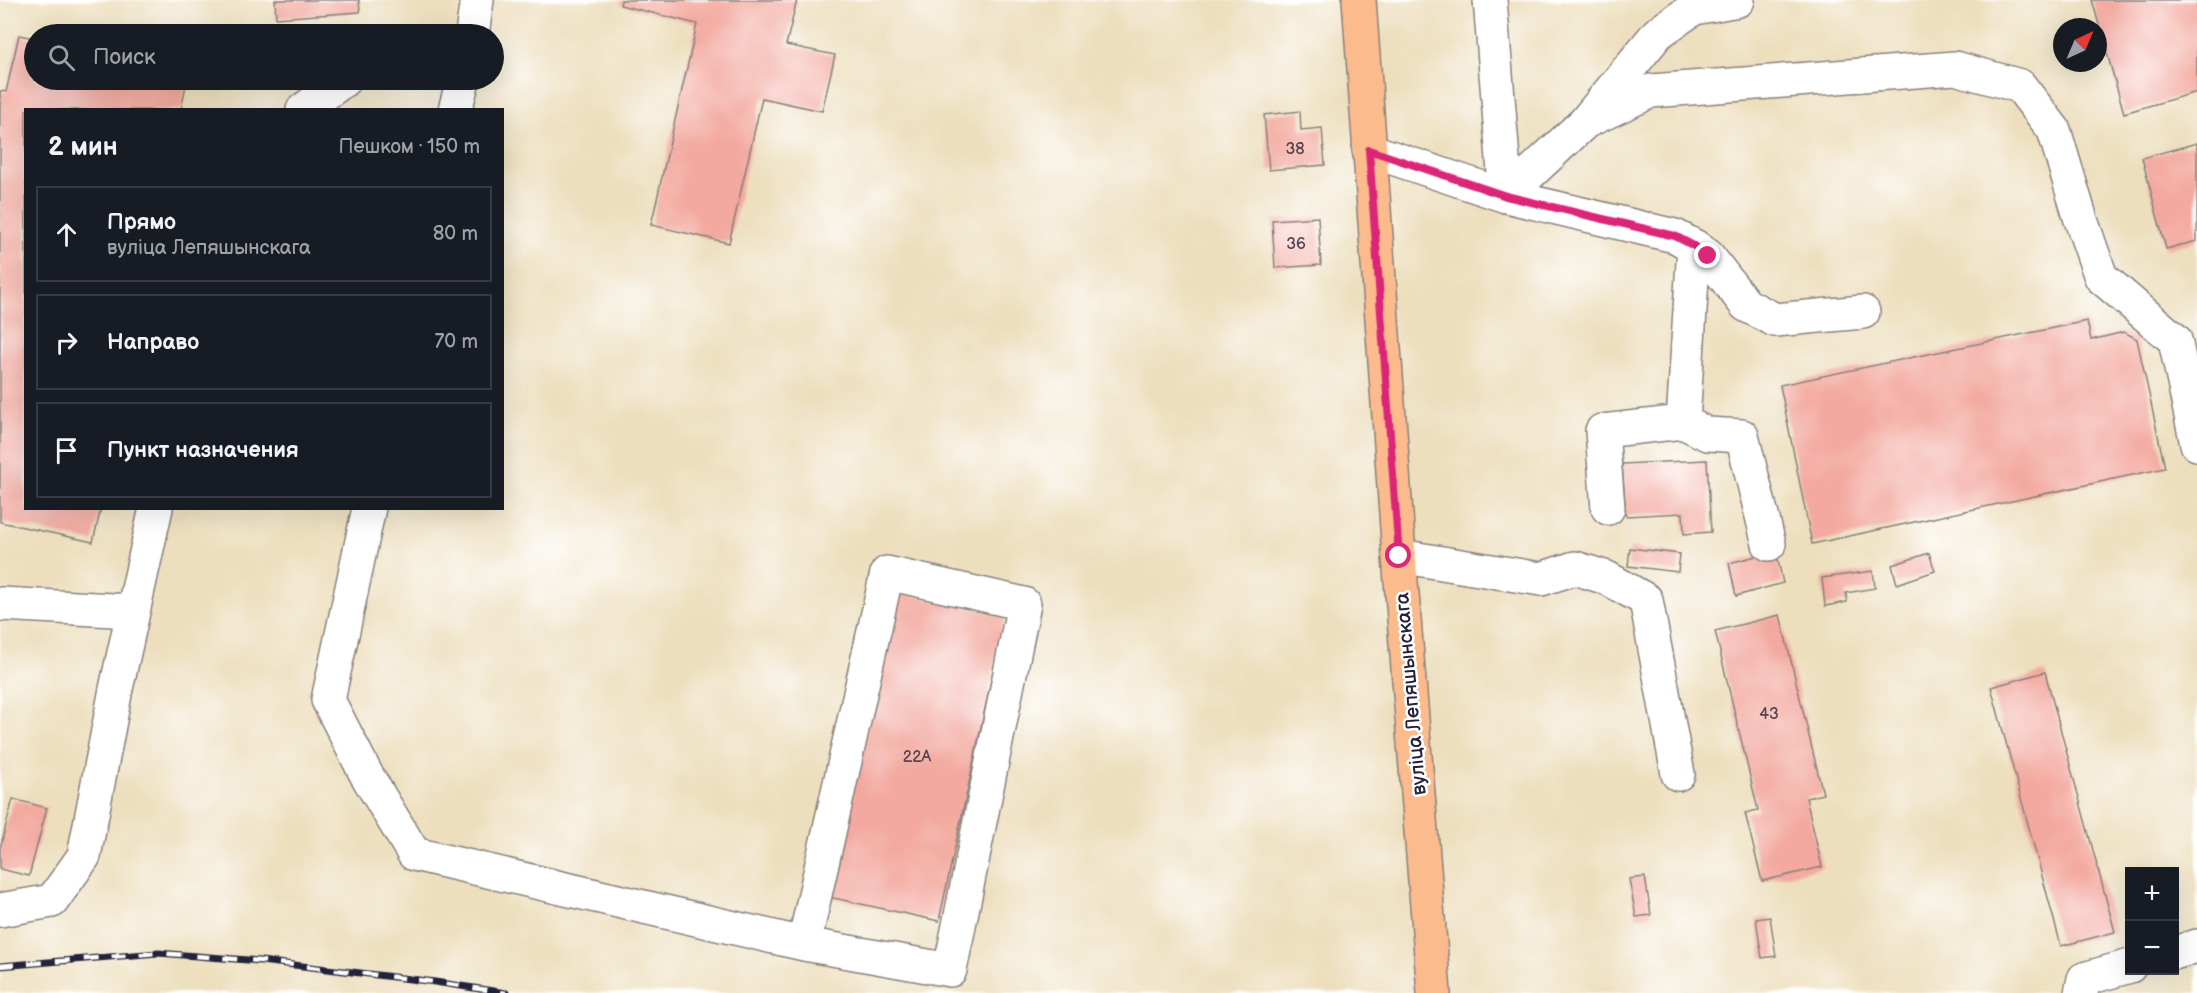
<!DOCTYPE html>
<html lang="ru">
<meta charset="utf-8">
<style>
:root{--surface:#171b24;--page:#20242c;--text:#f1f3f6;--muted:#9ea1a6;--line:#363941}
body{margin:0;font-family:"Balsamiq Sans",sans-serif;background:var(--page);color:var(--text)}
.controls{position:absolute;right:18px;bottom:18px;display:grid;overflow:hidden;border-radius:0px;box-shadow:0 6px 24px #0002}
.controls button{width:54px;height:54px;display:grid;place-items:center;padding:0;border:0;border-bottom:2px solid var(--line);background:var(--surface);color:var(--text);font:30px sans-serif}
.compass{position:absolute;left:2053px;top:18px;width:54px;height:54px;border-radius:50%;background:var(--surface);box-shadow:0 6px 24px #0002;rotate:44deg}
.stop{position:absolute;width:18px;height:18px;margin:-14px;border:4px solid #db2777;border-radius:50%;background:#fff}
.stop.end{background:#db2777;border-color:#fff;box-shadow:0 2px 6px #0008}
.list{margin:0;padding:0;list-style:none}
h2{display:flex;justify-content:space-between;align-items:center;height:78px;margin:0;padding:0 24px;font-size:26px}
h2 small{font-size:20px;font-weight:400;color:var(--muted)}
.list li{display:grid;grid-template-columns:39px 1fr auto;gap:18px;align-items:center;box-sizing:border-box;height:96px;margin:0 12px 12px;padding:0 12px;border:2px solid var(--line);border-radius:0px}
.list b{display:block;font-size:22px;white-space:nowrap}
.list p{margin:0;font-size:20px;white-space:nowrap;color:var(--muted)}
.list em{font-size:20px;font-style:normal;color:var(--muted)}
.icon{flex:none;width:33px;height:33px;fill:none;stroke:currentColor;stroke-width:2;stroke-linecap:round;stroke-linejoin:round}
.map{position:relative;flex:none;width:2197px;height:993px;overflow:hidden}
.search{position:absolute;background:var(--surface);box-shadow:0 6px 24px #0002;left:24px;top:24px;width:480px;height:66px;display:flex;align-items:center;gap:15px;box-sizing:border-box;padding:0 21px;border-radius:33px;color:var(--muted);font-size:22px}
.panel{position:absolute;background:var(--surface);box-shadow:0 6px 24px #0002;left:24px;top:108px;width:480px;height:402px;border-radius:0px}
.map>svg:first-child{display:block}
.building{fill:#f3a99f}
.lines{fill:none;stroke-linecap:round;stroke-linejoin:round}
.minor-casing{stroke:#88807c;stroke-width:36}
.major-casing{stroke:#88807c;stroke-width:36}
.minor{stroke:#fff;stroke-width:33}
.major{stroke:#fbbb8d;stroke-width:33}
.rail-casing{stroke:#22223b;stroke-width:7}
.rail{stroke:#fff;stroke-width:4.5;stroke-dasharray:14;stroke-linecap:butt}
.route{stroke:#db2777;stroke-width:8}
.labels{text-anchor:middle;stroke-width:5;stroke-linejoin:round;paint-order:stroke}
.number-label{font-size:16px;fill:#564454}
.street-label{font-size:20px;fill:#22223b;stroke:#fff}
</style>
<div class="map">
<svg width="2197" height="993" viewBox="0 0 2197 993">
<rect width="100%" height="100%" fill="#fff"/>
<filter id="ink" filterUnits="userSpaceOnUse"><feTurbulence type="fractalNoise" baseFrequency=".0167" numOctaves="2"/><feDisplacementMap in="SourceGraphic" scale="12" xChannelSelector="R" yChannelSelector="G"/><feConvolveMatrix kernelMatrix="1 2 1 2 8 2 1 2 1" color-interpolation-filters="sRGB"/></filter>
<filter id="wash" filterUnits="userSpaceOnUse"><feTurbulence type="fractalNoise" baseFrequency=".008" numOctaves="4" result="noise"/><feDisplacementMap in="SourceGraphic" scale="24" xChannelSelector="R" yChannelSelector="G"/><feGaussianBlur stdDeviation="1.35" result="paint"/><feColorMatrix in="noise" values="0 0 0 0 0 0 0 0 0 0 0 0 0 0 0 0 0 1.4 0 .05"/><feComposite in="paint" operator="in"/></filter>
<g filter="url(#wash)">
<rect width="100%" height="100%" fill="#eddfbe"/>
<g id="blocks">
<!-- building -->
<path class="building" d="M275 0H359L360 12 276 18Z
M621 0H797L786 45 835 55 822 111 762 98 729 243 651 225 697 24 620 5Z
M2092 0H2197V92L2124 113Z
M19 35 34 38V80H187L181 110H26V508H101L93 542 0 522V91L6 92Z
M1300 111 1301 130 1322 128 1325 165 1269 170 1264 115Z
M2197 143V241L2166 249 2142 158Z
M1318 217 1321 265 1275 268 1272 220Z
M2087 321 2091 340 2124 332 2137 339 2165 468 1812 544 1780 385Z
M1707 460 1711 532 1684 534 1683 513 1626 516 1622 464Z
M1630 548 1680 554 1678 572 1628 566Z
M1776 551 1783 583 1736 596 1729 563Z
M1929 553 1935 571 1897 584 1892 565Z
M1873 571 1875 588 1846 593 1847 602 1825 606 1822 578Z
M896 592 1005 616 939 921 829 897Z
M1780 615 1823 794 1806 798 1822 867 1762 881 1745 813 1758 810 1715 631Z
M2045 672 2115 932 2061 946 1991 687Z
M13 799 47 808 29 876 0 869V848Z
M1645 877 1651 915 1636 917 1629 879Z
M1770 917 1776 956 1762 958 1756 919Z"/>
</g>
</g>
<g filter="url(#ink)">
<use href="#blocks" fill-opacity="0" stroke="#88807c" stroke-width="1.5"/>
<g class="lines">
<defs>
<path id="minor" d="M1490 0 1506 196
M472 34 477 0
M303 110 344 80
M455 110 463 80
M1585 122 1651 91 1955 68 2020 86 2054 130 2081 220 2101 277 2175 340 2197 444
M1369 150 1506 196 1675 236 1694 246 1708 256 1746 305 1775 320 1863 312
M1506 196 1585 122 1658 33 1694 8 1738 0
M1694 246 1683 422 1707 434 1742 436 1769 544
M369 508 328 700 366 774 414 854 804 944 950 970 1024 604 887 573 804 944
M1608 508 1602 431 1683 422
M1399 556 1541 579 1575 568 1607 578 1646 600 1678 774
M0 604 133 611
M0 910 52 901 84 856 116 689 156 508
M2174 953 2197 946
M2081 993 2084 979 2130 966"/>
<path id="major" d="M1359 0 1399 556 1434 993"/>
</defs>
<!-- minor casing -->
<use href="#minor" class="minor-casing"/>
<!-- major casing -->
<use href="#major" class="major-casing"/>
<!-- minor -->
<use href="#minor" class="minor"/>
<!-- major -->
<use href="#major" class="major"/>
<defs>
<path id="rail" d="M0 966 158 953 261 961 435 982 506 993"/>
</defs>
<!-- rail casing -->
<use href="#rail" class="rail-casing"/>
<!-- rail -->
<use href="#rail" class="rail"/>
</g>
</g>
<g class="lines" filter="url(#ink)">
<!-- route -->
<path class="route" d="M1399 556 1369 150 1506 196 1675 236 1694 246 1708 256"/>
</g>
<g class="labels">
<!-- number labels -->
<g class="number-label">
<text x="1295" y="154">38</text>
<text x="1296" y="249">36</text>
<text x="1769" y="719">43</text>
<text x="917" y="762">22А</text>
</g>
<!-- street labels -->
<g class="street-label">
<text transform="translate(1410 694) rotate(-95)" y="7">вуліца Лепяшынскага</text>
</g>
</g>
</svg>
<div class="controls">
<button>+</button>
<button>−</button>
</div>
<svg class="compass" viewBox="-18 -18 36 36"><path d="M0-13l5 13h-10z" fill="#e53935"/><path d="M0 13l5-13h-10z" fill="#9ea1a6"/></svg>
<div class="stop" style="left:1399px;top:556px"></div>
<div class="stop end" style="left:1708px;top:256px"></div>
<div class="search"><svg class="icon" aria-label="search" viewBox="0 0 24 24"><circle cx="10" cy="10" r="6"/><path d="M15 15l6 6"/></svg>Поиск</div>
<section class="panel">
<h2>2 мин<small>Пешком · 150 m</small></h2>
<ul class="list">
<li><svg class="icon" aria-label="ahead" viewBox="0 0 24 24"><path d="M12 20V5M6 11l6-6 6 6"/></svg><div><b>Прямо</b><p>вуліца Лепяшынскага</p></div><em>80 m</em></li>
<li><svg class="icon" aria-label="right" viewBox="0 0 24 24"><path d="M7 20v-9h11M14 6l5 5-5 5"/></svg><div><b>Направо</b></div><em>70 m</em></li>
<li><svg class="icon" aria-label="arrive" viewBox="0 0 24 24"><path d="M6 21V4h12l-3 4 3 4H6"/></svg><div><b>Пункт назначения</b></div></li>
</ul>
</section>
</div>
